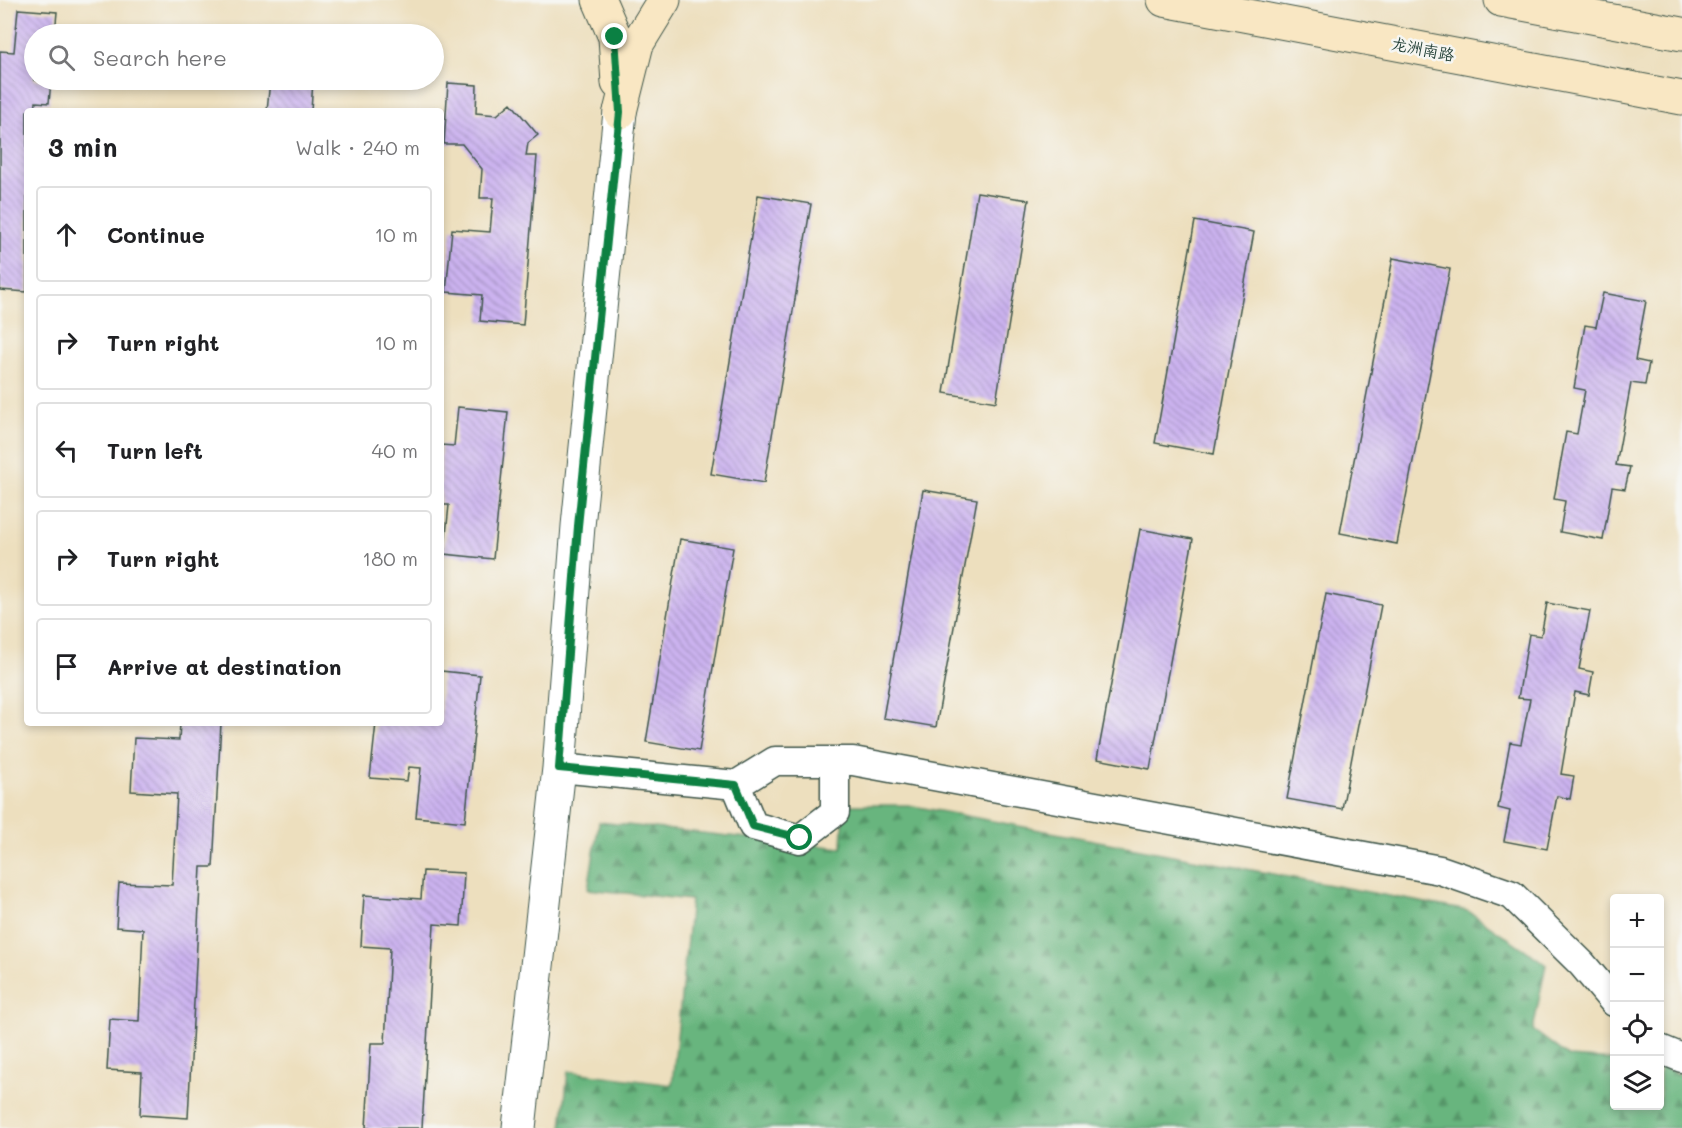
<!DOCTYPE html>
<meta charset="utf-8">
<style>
:root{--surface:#fff;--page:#f6f6f6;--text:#202124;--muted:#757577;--line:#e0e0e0}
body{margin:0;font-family:Mali,"LXGW WenKai TC",sans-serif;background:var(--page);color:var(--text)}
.controls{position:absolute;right:18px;bottom:18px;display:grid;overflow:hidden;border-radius:6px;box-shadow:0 3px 9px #0003}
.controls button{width:54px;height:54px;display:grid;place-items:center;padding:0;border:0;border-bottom:2px solid var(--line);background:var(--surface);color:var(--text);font:30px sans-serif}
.stop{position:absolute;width:18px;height:18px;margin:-14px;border:4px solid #0b8043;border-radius:50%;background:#fff}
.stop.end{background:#0b8043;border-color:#fff;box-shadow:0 2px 6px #0008}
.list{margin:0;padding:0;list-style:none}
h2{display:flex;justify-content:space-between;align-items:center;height:78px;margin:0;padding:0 24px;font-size:26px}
h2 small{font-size:20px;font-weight:400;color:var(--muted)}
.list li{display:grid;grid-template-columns:39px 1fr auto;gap:18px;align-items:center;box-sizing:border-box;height:96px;margin:0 12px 12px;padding:0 12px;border:2px solid var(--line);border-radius:6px}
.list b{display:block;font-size:22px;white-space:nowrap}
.list em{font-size:20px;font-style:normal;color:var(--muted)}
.icon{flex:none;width:33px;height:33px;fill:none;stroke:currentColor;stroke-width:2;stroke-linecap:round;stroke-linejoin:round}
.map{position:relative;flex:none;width:1682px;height:1128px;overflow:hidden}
.search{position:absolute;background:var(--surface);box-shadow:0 3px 9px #0003;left:24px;top:24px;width:420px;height:66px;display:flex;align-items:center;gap:15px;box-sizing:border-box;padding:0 21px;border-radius:33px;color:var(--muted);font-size:22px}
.panel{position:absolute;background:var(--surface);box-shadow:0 3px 9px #0003;left:24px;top:108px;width:420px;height:618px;border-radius:6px}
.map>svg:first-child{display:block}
.forest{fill:url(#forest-firs);stroke:#447959;stroke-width:1.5}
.building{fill:url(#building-back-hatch)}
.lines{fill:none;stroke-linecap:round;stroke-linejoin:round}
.minor-casing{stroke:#3e5549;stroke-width:31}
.tertiary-casing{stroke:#3e5549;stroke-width:35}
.secondary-casing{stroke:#3e5549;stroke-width:35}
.minor{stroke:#fff;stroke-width:28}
.tertiary{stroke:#fff;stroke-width:33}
.secondary{stroke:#f9e7c3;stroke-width:33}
.route{stroke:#0b8043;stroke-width:8}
.labels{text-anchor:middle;stroke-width:5;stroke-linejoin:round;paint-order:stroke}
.street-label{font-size:16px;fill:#1f3d34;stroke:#f6f6f2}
</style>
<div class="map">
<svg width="1682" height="1128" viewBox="0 0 1682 1128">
<defs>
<pattern id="forest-firs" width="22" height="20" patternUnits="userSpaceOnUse" patternTransform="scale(1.5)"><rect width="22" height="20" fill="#68b57e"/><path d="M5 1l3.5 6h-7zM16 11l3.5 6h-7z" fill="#559468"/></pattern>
<pattern id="building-back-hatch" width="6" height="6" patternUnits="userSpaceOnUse" patternTransform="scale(1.5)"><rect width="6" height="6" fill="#ccb3f0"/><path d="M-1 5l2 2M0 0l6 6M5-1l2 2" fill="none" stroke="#a593c3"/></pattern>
</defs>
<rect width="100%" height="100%" fill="#f6f6f2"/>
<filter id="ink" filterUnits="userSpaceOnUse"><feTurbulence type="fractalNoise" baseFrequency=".0167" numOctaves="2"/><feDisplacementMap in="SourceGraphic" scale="12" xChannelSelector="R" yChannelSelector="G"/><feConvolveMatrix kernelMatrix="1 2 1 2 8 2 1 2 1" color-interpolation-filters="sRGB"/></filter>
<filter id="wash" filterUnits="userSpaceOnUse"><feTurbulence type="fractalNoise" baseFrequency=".008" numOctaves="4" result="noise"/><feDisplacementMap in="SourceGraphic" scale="24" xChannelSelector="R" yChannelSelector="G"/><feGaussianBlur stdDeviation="1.35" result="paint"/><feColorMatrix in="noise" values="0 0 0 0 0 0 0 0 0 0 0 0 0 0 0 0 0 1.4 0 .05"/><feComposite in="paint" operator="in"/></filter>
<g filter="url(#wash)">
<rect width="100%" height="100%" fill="#eddfbe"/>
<!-- forest -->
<path class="forest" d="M844 805H908L1468 911 1546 964 1533 1030 1569 1057 1614 1060V1106H1660V1066L1682 1075V1128H562L568 1071 672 1085 691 900 588 889 599 822 842 848Z"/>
<g id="blocks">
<!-- building -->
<path class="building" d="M18 9 57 12 55 34H34V80H51L49 103 36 102 35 111H27V292L0 290V51L14 52Z
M270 80H313L311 111H267Z
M448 83 477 85 476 113 497 115 511 103 538 135 528 143 526 156H537L523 325 480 321 482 295 446 292 452 229 490 232 493 198H480L482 169 462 144H444Z
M977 192 1029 200 996 402 944 393Z
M758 195 811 204 764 483 711 474Z
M1195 221 1254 232 1214 454 1155 443Z
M1393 258 1450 269 1397 544 1340 533Z
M1603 293 1646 301 1635 360 1649 363 1645 385 1631 383 1616 465 1630 467 1625 489 1612 487 1603 540 1560 532 1565 501 1554 499 1566 432 1577 434 1585 390 1574 388 1585 325 1596 327Z
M458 407 508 412 493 559 444 554 449 505H441V445L454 446Z
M923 490 977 499 936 727 883 718Z
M1140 529 1193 539 1150 769 1097 759Z
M680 539 733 548 699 751 646 742Z
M1326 594 1381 605 1342 809 1287 799Z
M1547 603 1590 611 1579 669 1593 672 1589 695 1575 692 1561 774 1574 776 1570 799 1557 796 1547 849 1504 841 1510 811 1498 808 1510 742 1521 744 1530 699 1518 698 1529 634 1541 636Z
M441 671 480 675 465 822 416 817 421 768 409 767 407 781 370 778 376 723H441Z
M180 723H221L213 867H201L188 1118 140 1115 142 1072 107 1070 110 1019 139 1021 143 929 116 927 119 883 172 885 177 794 131 791 134 738 179 740Z
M423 871 464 873 461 926 434 924 422 1128H366L371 1043H385L390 948 361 946 364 895 421 899Z"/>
</g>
</g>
<g filter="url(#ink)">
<use href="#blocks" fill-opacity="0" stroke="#3e5549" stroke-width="1.5"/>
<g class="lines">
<defs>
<path id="minor" d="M559 768 736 785 775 761H853L1440 870 1512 895 1582 964 1614 1002
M736 785 753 826 800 839 835 812V761
M1660 1049 1682 1058"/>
<path id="tertiary" d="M519 1128 559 768 578 526 620 112"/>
<path id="secondary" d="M599 0 615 37 618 83
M1164 0 1682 98
M1501 0 1682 34
M620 112 637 44 664 0"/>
</defs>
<!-- minor casing -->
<use href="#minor" class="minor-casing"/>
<!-- tertiary casing -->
<use href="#tertiary" class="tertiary-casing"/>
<!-- secondary casing -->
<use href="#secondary" class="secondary-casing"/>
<!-- minor -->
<use href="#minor" class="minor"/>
<!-- tertiary -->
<use href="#tertiary" class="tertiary"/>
<!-- secondary -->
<use href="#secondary" class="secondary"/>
</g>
</g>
<g class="lines" filter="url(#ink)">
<!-- route -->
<path class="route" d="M615 37 620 112 578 526 559 768 736 785 753 826 800 838"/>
</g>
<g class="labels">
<!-- street labels -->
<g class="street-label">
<text transform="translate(1423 49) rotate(11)" y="6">龙洲南路</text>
</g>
</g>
</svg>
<div class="controls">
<button>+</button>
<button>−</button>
<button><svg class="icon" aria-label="locate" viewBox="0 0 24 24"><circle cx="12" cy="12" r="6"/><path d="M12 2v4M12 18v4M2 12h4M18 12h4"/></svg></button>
<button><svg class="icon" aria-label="layers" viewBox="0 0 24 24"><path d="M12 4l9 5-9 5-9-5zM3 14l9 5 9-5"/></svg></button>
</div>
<div class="stop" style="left:800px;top:838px"></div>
<div class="stop end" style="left:615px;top:37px"></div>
<div class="search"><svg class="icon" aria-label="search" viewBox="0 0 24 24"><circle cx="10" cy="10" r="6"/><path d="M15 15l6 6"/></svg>Search here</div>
<section class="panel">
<h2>3 min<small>Walk · 240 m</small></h2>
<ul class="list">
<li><svg class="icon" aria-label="ahead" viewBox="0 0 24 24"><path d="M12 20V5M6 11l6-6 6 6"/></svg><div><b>Continue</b></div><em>10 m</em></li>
<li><svg class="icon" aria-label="right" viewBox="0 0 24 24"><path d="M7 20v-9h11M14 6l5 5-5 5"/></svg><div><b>Turn right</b></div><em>10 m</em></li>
<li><svg class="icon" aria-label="left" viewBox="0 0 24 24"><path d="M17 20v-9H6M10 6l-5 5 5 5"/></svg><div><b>Turn left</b></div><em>40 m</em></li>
<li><svg class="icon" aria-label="right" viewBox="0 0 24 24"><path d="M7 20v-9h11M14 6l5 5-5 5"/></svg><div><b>Turn right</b></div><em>180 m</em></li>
<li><svg class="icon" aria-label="arrive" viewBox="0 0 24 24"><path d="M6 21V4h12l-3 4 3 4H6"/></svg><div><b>Arrive at destination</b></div></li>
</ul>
</section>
</div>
